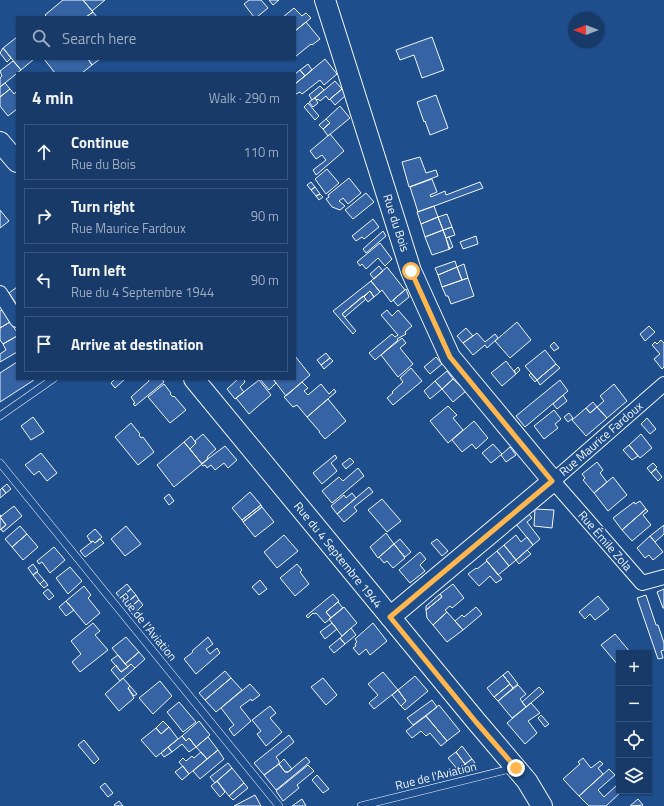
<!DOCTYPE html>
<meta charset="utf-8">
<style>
:root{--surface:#173a69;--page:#244571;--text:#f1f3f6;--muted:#9eadc0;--line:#36547d}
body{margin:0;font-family:"Titillium Web",sans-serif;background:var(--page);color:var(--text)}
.controls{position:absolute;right:12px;bottom:12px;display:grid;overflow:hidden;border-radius:0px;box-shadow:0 1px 3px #0004}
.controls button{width:36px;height:36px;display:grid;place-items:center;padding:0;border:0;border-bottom:1px solid var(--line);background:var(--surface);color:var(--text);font:20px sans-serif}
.compass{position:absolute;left:568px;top:12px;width:36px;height:36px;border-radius:50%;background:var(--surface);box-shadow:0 1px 3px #0004;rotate:270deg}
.stop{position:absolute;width:12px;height:12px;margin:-9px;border:3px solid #ffb74d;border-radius:50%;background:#fff}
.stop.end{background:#ffb74d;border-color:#fff;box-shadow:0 1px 4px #0008}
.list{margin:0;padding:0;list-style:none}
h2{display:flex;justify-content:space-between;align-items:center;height:52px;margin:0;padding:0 16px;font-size:17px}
h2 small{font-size:13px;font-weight:400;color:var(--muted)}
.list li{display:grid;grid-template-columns:26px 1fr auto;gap:12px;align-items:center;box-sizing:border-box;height:56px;margin:0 8px 8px;padding:0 8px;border:1px solid var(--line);border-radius:0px}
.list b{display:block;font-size:15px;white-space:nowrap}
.list p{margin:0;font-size:13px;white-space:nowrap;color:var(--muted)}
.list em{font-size:13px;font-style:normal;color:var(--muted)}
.icon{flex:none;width:22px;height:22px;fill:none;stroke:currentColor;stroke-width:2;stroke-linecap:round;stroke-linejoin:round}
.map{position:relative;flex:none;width:664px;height:806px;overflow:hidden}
.search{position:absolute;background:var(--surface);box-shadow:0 1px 3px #0004;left:16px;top:16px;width:280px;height:44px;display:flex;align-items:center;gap:10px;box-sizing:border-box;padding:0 14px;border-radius:0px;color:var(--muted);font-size:15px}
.panel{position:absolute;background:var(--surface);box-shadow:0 1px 3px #0004;left:16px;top:72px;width:280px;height:308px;border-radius:0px}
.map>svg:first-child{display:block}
.building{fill:#3563a3;stroke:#f2f6ff}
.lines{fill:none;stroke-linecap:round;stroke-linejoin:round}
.lane-casing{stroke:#f2f6ff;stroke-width:8}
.street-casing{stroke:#f2f6ff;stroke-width:16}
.secondary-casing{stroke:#f2f6ff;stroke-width:22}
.lane{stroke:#1f4e8c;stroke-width:7}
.street{stroke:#1f4e8c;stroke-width:14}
.secondary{stroke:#1f4e8c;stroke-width:20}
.route{stroke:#ffb74d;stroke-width:5}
.labels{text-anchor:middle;stroke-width:3;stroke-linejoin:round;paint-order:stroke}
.street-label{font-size:12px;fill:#f2f6ff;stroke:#1f4e8c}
</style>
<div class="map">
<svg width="664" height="806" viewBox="0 0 664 806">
<rect width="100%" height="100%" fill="#1f4e8c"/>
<!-- building -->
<path class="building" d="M63 0H83L93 12 86 17H47L45 15Z
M83 0H105L92 11Z
M249 0H261L268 8 257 17H254L244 4Z
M269 0H279L273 5Z
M294 8 302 16 306 13 311 18 295 31V17H283Z
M93 12 97 17H86Z
M306 22 320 39 312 45 311 44 295 57V31Z
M17 37V59H34L21 70 3 48Z
M432 37 444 70 422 78 414 55 400 60 396 50Z
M3 48 11 58 7 62 0 53Z
M44 59H88L92 65 82 73H55Z
M88 59H100L92 65Z
M325 59 337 74 324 85 320 80 302 94 300 92 296 94 295 92V84Z
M13 61 21 70 0 87V78L2 76 0 71Z
M308 64 312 70 305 76 300 70Z
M300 70 305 76 295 84V74Z
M335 81 342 89 329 100 326 96 320 101 318 99 317 100 315 98Z
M5 83 10 89 0 97V87Z
M320 86 324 90 312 100 309 95Z
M10 89 14 94 17 91V109L8 116 0 106V97Z
M342 89 346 95 335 105 330 99Z
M436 95 448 128 430 135 425 121 424 122 417 102Z
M315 98 318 103 313 107 309 102Z
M308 103 319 116 315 120 304 107Z
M340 106 350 118 328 136 323 129 330 123 326 119Z
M326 119 330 123 323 129 319 125Z
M330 134 344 151 316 175 313 170 326 160 322 155 316 159 310 151Z
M420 157 426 173 436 170 438 176 409 187 402 162Z
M327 169 339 183 326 194 315 179Z
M349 178 361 193 348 204 343 198 339 201 345 206 340 210 332 207 326 199 329 197 328 195Z
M432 179 437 192 430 195 431 197 445 191 446 195 480 182 483 188 418 212 410 187Z
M311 182 315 187 311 190 307 185Z
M315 187 320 194 316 196 311 190Z
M366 193 374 202 353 219 345 210Z
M320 194 323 197 319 200 316 196Z
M434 206 438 217 421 224 417 212Z
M0 210 9 221 0 228Z
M447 214 452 227 443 230 438 217Z
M438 217 443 230 425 237 421 224Z
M373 219 379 227 364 239 362 237 356 241 352 236Z
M452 227 455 235 446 238 443 230Z
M443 230 450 249 432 255 425 237Z
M383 231 386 236 366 253 363 249Z
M476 236 478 244 463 249 460 242Z
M449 237 453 247 449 249 446 238Z
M380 243 392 259 385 266 378 258 366 269 362 264 360 266 357 262Z
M455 261 457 267 438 275 435 268Z
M464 264 468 278 462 280 457 267Z
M379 266 383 271 374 279 370 274Z
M387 267 405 290 391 302 382 290 380 292 371 281Z
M457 267 462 280 442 287 438 275Z
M468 278 474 296 451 304 448 296H446L442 287Z
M371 281 380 292 374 297 370 291 342 314 356 331 353 334 333 311Z
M17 287V305L9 293Z
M406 289 409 297 398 306 393 300Z
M370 291 374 297 368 302 364 297Z
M363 296 366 299 345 317 342 314Z
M3 309 10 322 0 328V311Z
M387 310 392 316 398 310 412 326 405 332 406 334 397 339 398 340 375 360 369 353 392 334 395 337 398 335 381 315Z
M10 322 17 332V336L3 344 0 340V328Z
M517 322 531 340 510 358 495 341Z
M649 326 655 332 645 341 640 334Z
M466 328 473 336 463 343 457 336Z
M477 333 485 342 495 334 498 338 487 348 485 345 473 355 463 343Z
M17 336V352L0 362V354L6 350 3 344Z
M402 338 406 343 400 348 413 364 398 377 381 355Z
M661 340 664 343V367L662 369 654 359 660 354 652 345 655 342 657 344Z
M554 342 559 348 554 351 550 346Z
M545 350 556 364 537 380 525 366Z
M326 353 330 358 321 365 317 360Z
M295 356 310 375 286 396 273 379H295Z
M436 357 442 364 430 374 424 367Z
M330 358 333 361 324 369 321 365Z
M506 361 516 374 502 386 491 373Z
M17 362V379H33L34 380 0 402V373Z
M556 364 560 368 540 385 537 380Z
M518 367 520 370 516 374 514 371Z
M411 368 422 381 393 405 387 398 393 393 392 392 403 382 400 378Z
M447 371 453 379 442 389 435 381Z
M531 373 537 380 535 382 529 375Z
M115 379H125L115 388 111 383Z
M148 379H162L164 382 135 406 133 404 135 403 131 397 149 381Z
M238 379H244L245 382 240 387 244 392 235 399 227 389Z
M260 379H273L276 383 269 390Z
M453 379 466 391 453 402 442 389Z
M259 380 271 395 249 414 236 398Z
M560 380 568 391 525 427 516 416Z
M435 381 442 389 430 399 424 391Z
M302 382 308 388 304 391 308 395 321 384 329 394 334 389 336 392 307 417 297 405 293 407 284 397Z
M164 384 171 393 170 394 173 397 174 396 186 410 170 423 148 397Z
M614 384 627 401 607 418 597 407 604 401 600 396Z
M563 395 567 401 557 409 553 404Z
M328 399 346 421 325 439 319 432H320L307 417Z
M593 402 597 407 590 413 586 408Z
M448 406 457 415 453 418 463 430 448 443 430 421Z
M597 407 607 418 586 436 572 420 586 408 590 413Z
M554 410 561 419 555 424 558 428 544 439 534 426Z
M569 413 573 418 568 422 564 417Z
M33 417 44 432 31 440 21 426Z
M647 418 656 429 650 434 641 424Z
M474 421 488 438 476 449 472 444 462 452 452 440Z
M131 423 140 434 139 435 141 438 143 437 154 452 138 465 115 437Z
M203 434 216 449 208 456 207 460 202 464 190 449 196 443 195 441Z
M641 434 652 448 640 458 629 445Z
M191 436 196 443 190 449 184 442Z
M184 442 202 464 174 487 157 465Z
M493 444 502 454 491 463 482 453Z
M629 445 638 456 632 460 623 450Z
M225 446 237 460 228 468 224 463 215 470 211 465 207 468 205 465 203 466 201 464Z
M510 447 516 455 506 462 501 455Z
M41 453 57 473 47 481 39 471 34 475 25 465Z
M335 455 337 458 331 463 337 471 322 484 313 473Z
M350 458 354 462 346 469 342 464Z
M597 462 603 470 600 473 607 482 594 493 583 480 585 478 582 474Z
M653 463 657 467 651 473 647 468Z
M358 468 364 476 332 503 322 491 339 477 343 481Z
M656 469 662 477 658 481 651 473Z
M613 477 627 495 608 511 594 493Z
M7 484 11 489 6 493 2 488Z
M369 487 373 492 354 507 357 511 344 522 337 514Z
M2 488 6 493 0 498V490Z
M250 492 261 505 242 520 232 508Z
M352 493 356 498 337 514 331 506 344 495 346 498Z
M169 494 174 501 169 505 164 498Z
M382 499 401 521 387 532 368 510Z
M640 501 646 509 622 530 613 518 634 502 635 504Z
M261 505 262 507 243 522 242 520Z
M14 506 22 516 3 532 1 529 6 525 0 517Z
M262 507 274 522 255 537 243 522Z
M535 509 554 510 552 528 534 526Z
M646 509 648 511 643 515 651 525 632 541 622 530Z
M529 514 532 518 527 522 540 539 533 545 516 524Z
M0 515 2 516 0 517 6 525 0 530Z
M664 525V534L655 542 650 536Z
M20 526 27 534 12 547 5 539Z
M126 526 141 544 125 556 111 539Z
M95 529 102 537 95 543 93 541 91 542 90 541 87 536Z
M386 533 394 544 378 558 370 547Z
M27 534 38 547 23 560 12 547Z
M284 535 298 551 277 568 264 552Z
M516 535 521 542 527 537 533 545 516 560 504 545Z
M650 536 663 552 653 560 649 555 645 558 637 548Z
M100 539 104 543 85 557 80 551 93 541 95 543Z
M400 539 411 552 405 557 394 544Z
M437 539 448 551 442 556 431 543Z
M394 544 405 558 393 568 387 561 384 563 379 557Z
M504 545 516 560 509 566 497 551Z
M54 547 65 560 50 573 42 562 39 564 37 561Z
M527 550 531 554 519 564 516 560Z
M497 551 509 566 498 575 486 560Z
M420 552 426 559 420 565 425 571 410 583 399 570Z
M487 561 502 579 496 583 490 576 479 586 468 574 476 568 477 569Z
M33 564 38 571 33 575 28 568Z
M297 564 302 570 300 572 309 584 295 596 280 578Z
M70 567 82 581 68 594 56 578Z
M37 572 44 580 40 584 33 575Z
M44 580 48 585 44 588 40 584Z
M260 580 267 589 259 595 252 587Z
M127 584 131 589 120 598 116 593Z
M453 584 464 598 452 608 450 606 445 610 447 612 433 625 427 618 426 610 442 597 440 594Z
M84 586 91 595 88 598 100 613 86 625 66 601Z
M48 589 54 596 49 600 43 593Z
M131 589 136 595 125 604 120 598Z
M664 589V608H663L657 592Z
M333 594 339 601 326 612 331 618 325 623 316 613 314 614 313 613 308 618 306 616Z
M440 594 442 597 426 610V606Z
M136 595 139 600 128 609 125 604Z
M646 595 656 625H658L664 643V650L661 651 663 658 658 659 637 598Z
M598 596 609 609 595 620 590 614 585 619 579 612Z
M139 600 143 605 133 615 128 609Z
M66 601 74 610 66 616 59 607Z
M338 602 343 608 331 618 326 612Z
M344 607 357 623 342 636 329 619Z
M476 607 482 614 463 630 455 621 462 615 464 617Z
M447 612 463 630 447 642 433 625Z
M93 623 100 631 95 635 108 650 80 672 72 662 81 654 71 641Z
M332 623 337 629 325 639 320 632Z
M373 623 387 641 370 655 366 649 359 655 353 648 356 646 355 644 357 642 355 639Z
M351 628 356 635 345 644 340 638Z
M615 634 631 653H619V666L601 645Z
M126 637 139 652 125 664 112 648Z
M208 637 213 644 206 649 210 654 217 648 220 653 196 674 184 659 193 652 192 651Z
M340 638 345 644 334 653 329 647Z
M139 652 145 659 135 668 131 664 128 667 125 664Z
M118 655 128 667 121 672 111 660Z
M131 664 135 668 120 681 111 670 116 665 121 672Z
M225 671 231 678 205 700 199 693Z
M508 671 518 684 513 688 503 675Z
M383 672 398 690 374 709 369 703 378 695 368 684Z
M503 675 510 684 494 697 487 688Z
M415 676 428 691 405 710 401 706 406 701 398 690Z
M123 678 130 686 128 688 134 698 119 711 105 694Z
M231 678 242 690 216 712 205 700Z
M323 678 337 695 326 705 311 687Z
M160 681 172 696 153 714 139 698Z
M250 684 260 695 252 701 251 699 240 707 251 721 234 736 229 729 234 725 221 708Z
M510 684 513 688 498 701 494 697Z
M518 685 526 694 520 699 526 707 512 718 498 701Z
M130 686 137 694 134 696 128 688Z
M539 687 544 692 526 707 522 702Z
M398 690 406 701 401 706 392 695Z
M432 700 437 707 413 725 407 718Z
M179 702 196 722 183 732 167 712Z
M531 703 540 713 528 721 537 733 525 744 507 723Z
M439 705 460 731 447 741 426 716Z
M270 706 276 713 270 718 282 732 266 746 257 734 261 731 252 720Z
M541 715 549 724 545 727 538 718Z
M426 716 447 741 441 746 430 733 426 736 421 731 412 738 406 731Z
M163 721 169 727 161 734 156 728Z
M199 721 210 735 196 747 189 738 186 741 182 736Z
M169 727 178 739 156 757 141 740 156 728 161 734Z
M289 735 294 742 276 757 279 761V764L264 775 254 763Z
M182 736 186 741 189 738 196 747 189 752 182 744 172 752 168 747Z
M208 737 218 750 207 759 196 747Z
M84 740 99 759 94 764 78 745Z
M462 746 472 759 465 764 456 752Z
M168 747 172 752 164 757 161 753Z
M218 750 224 759 200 779 193 771Z
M201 752 207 759 189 774 179 762 183 758 186 761 192 756 194 758Z
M456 752 465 764 458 770 448 758Z
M306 757 310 762 276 790 264 775 279 764 285 772H288Z
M583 758 591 768 600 761 603 764 598 768 603 774 579 796 563 779 580 764 578 762Z
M284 759 292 769 288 772H285L279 764Z
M472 759 475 763 468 768 465 764Z
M228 763 232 768 215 783 210 777Z
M465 764 468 768 461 774 458 770Z
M308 765 314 771 297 785 299 788 283 801 276 791Z
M183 766 189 774 182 780 175 772Z
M232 768 244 783 229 796 217 781Z
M609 769 615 775 598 790 604 797 617 785 619 786V791H622L606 806H589L579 796Z
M317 775 329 789 323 793 312 780Z
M217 781 225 792 220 797 211 786Z
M105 783 113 793 108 797 100 787Z
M244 783 248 788 233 800 229 796Z
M255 795 261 806H234Z
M302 799 306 806H292Z
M638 799 643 805 630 806Z
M119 801 123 806H115L114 805Z"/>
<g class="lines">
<defs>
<path id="lane" d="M0 416 53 379
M0 463 279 806
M361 806 514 768"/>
<path id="street" d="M0 293 17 320
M664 384 553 481 642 583 664 577"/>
<path id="secondary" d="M325 0 411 271 450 357 553 481 390 617
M0 142 17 162
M194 379 476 721 527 781 542 806"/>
</defs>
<!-- lane casing -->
<use href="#lane" class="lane-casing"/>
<!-- street casing -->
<use href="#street" class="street-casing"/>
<!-- secondary casing -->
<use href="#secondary" class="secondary-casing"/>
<!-- lane -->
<use href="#lane" class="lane"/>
<!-- street -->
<use href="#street" class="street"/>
<!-- secondary -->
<use href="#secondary" class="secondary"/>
</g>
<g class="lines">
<!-- route -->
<path class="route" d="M411 271 450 357 552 481 390 617 476 722 516 768"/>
</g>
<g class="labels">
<!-- street labels -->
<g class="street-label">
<text transform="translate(396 223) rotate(72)" y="4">Rue du Bois</text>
<text transform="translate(601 439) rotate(-41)" y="4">Rue Maurice Fardoux</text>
<text transform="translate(605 541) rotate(49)" y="4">Rue Émile Zola</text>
<text transform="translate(338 555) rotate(51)" y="4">Rue du 4 Septembre 1944</text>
<text transform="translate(148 627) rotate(51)" y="4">Rue de l'Aviation</text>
<text transform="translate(436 776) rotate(-14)" y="4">Rue de l'Aviation</text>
</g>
</g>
</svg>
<div class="controls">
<button>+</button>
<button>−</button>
<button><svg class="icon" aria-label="locate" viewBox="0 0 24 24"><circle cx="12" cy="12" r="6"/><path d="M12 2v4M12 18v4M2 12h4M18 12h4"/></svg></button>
<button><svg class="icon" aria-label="layers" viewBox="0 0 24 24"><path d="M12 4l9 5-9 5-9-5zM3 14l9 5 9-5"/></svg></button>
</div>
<svg class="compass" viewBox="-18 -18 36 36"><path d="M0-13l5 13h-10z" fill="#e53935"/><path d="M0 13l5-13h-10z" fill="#9eadc0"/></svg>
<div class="stop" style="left:411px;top:271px"></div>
<div class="stop end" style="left:516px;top:768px"></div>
<div class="search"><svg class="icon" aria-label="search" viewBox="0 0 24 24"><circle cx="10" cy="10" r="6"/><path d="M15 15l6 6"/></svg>Search here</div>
<section class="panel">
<h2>4 min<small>Walk · 290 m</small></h2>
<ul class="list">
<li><svg class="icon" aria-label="ahead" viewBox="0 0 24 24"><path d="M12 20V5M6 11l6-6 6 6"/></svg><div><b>Continue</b><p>Rue du Bois</p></div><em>110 m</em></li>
<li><svg class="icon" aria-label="right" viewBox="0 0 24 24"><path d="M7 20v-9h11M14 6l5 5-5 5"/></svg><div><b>Turn right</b><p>Rue Maurice Fardoux</p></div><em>90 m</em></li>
<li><svg class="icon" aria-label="left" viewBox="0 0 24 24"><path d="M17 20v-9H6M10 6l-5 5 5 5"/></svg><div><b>Turn left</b><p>Rue du 4 Septembre 1944</p></div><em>90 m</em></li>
<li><svg class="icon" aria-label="arrive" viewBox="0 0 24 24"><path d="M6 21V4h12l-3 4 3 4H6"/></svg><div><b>Arrive at destination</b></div></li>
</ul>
</section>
</div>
